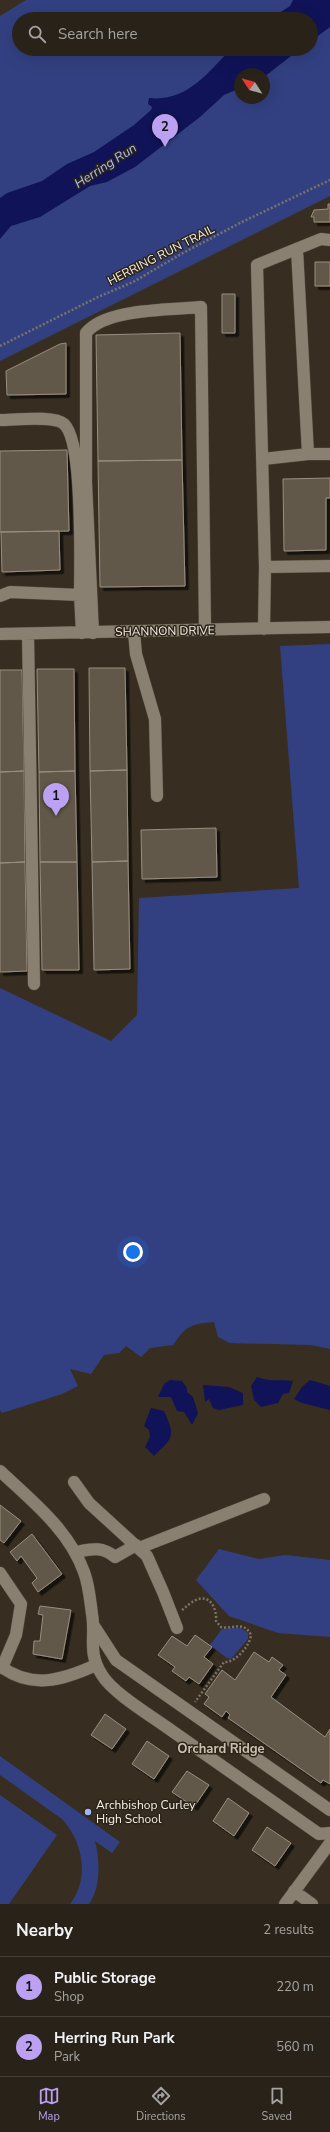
<!DOCTYPE html>
<style>
:root{--surface:#292219;--page:#352f26;--text:#f1f3f6;--muted:#a5a4a2;--line:#453f38;--accent:#bca0f2}
body{margin:0;font-family:"Nunito Sans",sans-serif;background:var(--page);color:var(--text)}
.compass{position:absolute;left:234px;top:68px;width:36px;height:36px;border-radius:50%;background:var(--surface);box-shadow:0 4px 16px #0002;rotate:306deg}
.you{position:absolute;left:133px;top:1252px;width:14px;height:14px;margin:-10px;border:3px solid #fff;border-radius:50%;background:#1a73e8;box-shadow:0 0 0 6px #1a73e833}
.badge{display:grid;place-items:center;width:26px;height:26px;border-radius:50%;background:var(--accent);color:#111;font-size:13px;font-weight:700}
.pin{position:absolute;translate:-50% -33px;filter:drop-shadow(0 1px 2px #0008)}
.pin::after{content:'';position:absolute;top:21px;width:14px;height:12px;background:inherit;clip-path:polygon(0 0,100% 0,50% 100%)}
.list{margin:0;padding:0;list-style:none}
h2{display:flex;justify-content:space-between;align-items:center;height:52px;margin:0;padding:0 16px;font-size:17px}
h2 small{font-size:13px;font-weight:400;color:var(--muted)}
.list li{display:grid;grid-template-columns:26px 1fr auto;gap:12px;align-items:center;box-sizing:border-box;height:60px;padding:0 16px;border-top:1px solid var(--line)}
.list b{display:block;font-size:15px;white-space:nowrap}
.list p{margin:0;font-size:13px;white-space:nowrap;color:var(--muted)}
.list em{font-size:13px;font-style:normal;color:var(--muted)}
.icon{flex:none;width:22px;height:22px;fill:none;stroke:currentColor;stroke-width:2;stroke-linecap:round;stroke-linejoin:round}
.map{position:relative;flex:none;width:330px;height:1904px;overflow:hidden}
.search{position:absolute;background:var(--surface);box-shadow:0 4px 16px #0002;left:12px;right:12px;top:12px;height:44px;display:flex;align-items:center;gap:10px;box-sizing:border-box;padding:0 14px;border-radius:22px;color:var(--muted);font-size:15px}
.sheet{height:172px;background:var(--surface)}
nav{display:flex;justify-content:space-around;align-items:center;box-sizing:border-box;height:56px;border-top:1px solid var(--line);background:var(--surface);font-size:11px;color:var(--muted)}
nav a{display:grid;justify-items:center;gap:2px}
nav .on{color:var(--accent)}
.map>svg:first-child{display:block}
.green{fill:#324082;fill-rule:evenodd}
.water{fill:#101357}
.building{fill:#62584a;stroke:#998e7f;filter:url(#shadow)}
.lines{fill:none;stroke-linecap:round;stroke-linejoin:round}
.minor-casing{stroke:#524a3f;stroke-width:13}
.path{stroke:#7b7367;stroke-width:2.5;stroke-dasharray:2 2;stroke-linecap:butt}
.minor{stroke:#8a8071;stroke-width:12}
.poi-dot{fill:#9eb4fd;stroke:#2d2418;stroke-width:1.5}
.labels{text-anchor:middle;stroke-width:3;stroke-linejoin:round;paint-order:stroke}
.street-label{font-size:12px;fill:#f6f0e8;stroke:#2d2418}
.poi-label{font-size:12px;fill:#f6f0e8;stroke:#2d2418;text-anchor:start}
.water-label{font-size:13px;font-style:italic;fill:#aabdfa;stroke:#2d2418}
.neighbourhood-label{font-size:13px;font-weight:bold;fill:#ccc1b1;stroke:#2d2418}
</style>
<div class="map">
<svg width="330" height="1904" viewBox="0 0 330 1904">
<defs>
<filter id="shadow"><feDropShadow dx="3.5" dy="3.5" stdDeviation="0" flood-color="#0009"/></filter>
</defs>
<rect width="100%" height="100%" fill="#372e21"/>
<!-- green -->
<path class="green" d="M26 0H330V196L0 361V16ZM19 19H311V49H19ZM240 74H264V98H240Z
M330 644V1349L311 1345 230 1343 218 1337 214 1322C190 1324 186 1326 173 1345L150 1348 141 1357 126 1346 119 1353 104 1355 91 1374 70 1369 78 1386 62 1394 2 1413 0 1410V988L111 1041 137 1015 139 898 299 888 280 646Z
M219 1549 259 1559 285 1555 330 1560V1637L278 1633 229 1616 196 1580Z
M234 1628H241L248 1633V1639L231 1659 227 1658 210 1645 222 1629Z
M0 1756 120 1842 112 1853 95 1841C100 1861 101 1887 89 1904H70C90 1879 83 1841 62 1819L0 1775Z
M0 1795 57 1835 9 1904H0Z"/>
<!-- water -->
<path class="water" d="M293 0H330V27L311 41V19H270L290 6Z
M231 49H300L264 77V74H240V88L224 95 200 117 135 167 107 182 90 186 40 217 11 226 0 239V198L7 193 42 181 67 164 94 152 134 125 151 110 152 107 148 104 149 98C186 102 207 74 231 49Z
M257 1377C269 1382 280 1379 293 1381L289 1393 283 1394 278 1403 261 1407 254 1400 251 1386Z
M170 1380 182 1381 187 1388V1392L193 1397 198 1413 192 1425 184 1412 177 1411 171 1397H158L164 1384Z
M310 1380 330 1386V1410L302 1403 294 1399 302 1387Z
M203 1385 229 1387 243 1393V1405L219 1410 213 1408 209 1399 205 1402Z
M151 1408 164 1411C176 1437 173 1437 154 1456L145 1447 150 1437 149 1430 144 1426Z"/>
<!-- building -->
<path class="building" d="M328 204H330V222H314V217H311L314 210 328 209Z
M315 262H330V286H315Z
M222 294H235V333H222Z
M180 333 182 460 98 461 96 335Z
M66 343V394L7 395 6 371 60 344Z
M67 450 69 531 0 532V451Z
M182 460 185 586 100 587 98 461Z
M330 478V498H326V550L284 551 283 479Z
M59 531 60 570 2 572 1 532Z
M89 668H125L127 770 90 771Z
M37 669H74L75 771 39 772Z
M0 670H22L24 771 0 772Z
M127 770 128 861 92 862 90 771Z
M24 771 25 862 0 863V772Z
M75 771 77 862H40L39 772Z
M216 828 217 877 142 879 141 830Z
M128 861 130 969 94 970 92 862Z
M25 862 27 971 0 972V863Z
M40 862H77L79 970H42Z
M0 1505 21 1521 4 1543 0 1540Z
M32 1534 62 1574 38 1592 32 1583 37 1578 21 1556 17 1561 10 1552Z
M40 1606 71 1610 62 1659 33 1654 34 1641H40L43 1615 38 1614Z
M195 1635 212 1647 204 1657 213 1664 199 1684 189 1677 186 1681 172 1671 175 1667 158 1655 172 1636 187 1646Z
M254 1652 269 1662 272 1657 283 1665 279 1670 286 1675 271 1697 325 1737 330 1729V1784L323 1780 321 1783 228 1718 230 1715 226 1711 222 1717 204 1704 209 1697 205 1694 222 1670 235 1680Z
M105 1714 126 1729 112 1749 91 1735Z
M147 1741 169 1756 154 1779 132 1764Z
M187 1771 209 1785 194 1807 172 1792Z
M228 1798 249 1813 234 1836 213 1821Z
M267 1827 291 1843 275 1866 252 1850Z"/>
<g class="lines">
<defs>
<path id="minor" d="M1 420C14 420 54 415 64 424 84 442 80 564 80 595
M308 454H330
M263 459 308 454 297 249
M265 567 330 566
M0 596 10 592 80 595 82 633
M264 629 265 567 257 265 321 239 330 240
M134 632 136 654 155 719 157 796
M93 633 86 482V333C105 308 171 310 201 307L205 630
M0 634 330 627
M28 634 34 984
M0 1471C32 1501 69 1530 84 1572 89 1585 90 1600 92 1614 96 1637 87 1652 102 1675 112 1692 148 1714 165 1726 217 1762 268 1798 319 1834L330 1833
M74 1482 89 1503 147 1556 163 1592 177 1628
M139 1548 264 1499
M76 1552C91 1549 102 1546 115 1557L136 1545
M0 1573 21 1604 16 1635 2 1668
M94 1626 116 1660 330 1810
M0 1666C32 1690 63 1680 96 1665
M294 1891 312 1904
M285 1904 330 1843"/>
</defs>
<!-- minor casing -->
<use href="#minor" class="minor-casing"/>
<!-- path -->
<path class="path" d="M0 346 98 297 133 282 183 253 242 222 330 180
M182 1610C186 1607 190 1603 194 1601 210 1592 217 1609 216 1621L221 1627C232 1630 244 1620 251 1635 250 1646 235 1663 224 1662L195 1702"/>
<!-- minor -->
<use href="#minor" class="minor"/>
</g>
<!-- markers -->
<circle class="poi-dot" cx="88" cy="1812" r="4"/>
<g class="labels">
<!-- street labels -->
<g class="street-label">
<text transform="translate(161 255) rotate(-27)" y="4">HERRING RUN TRAIL</text>
<text transform="translate(165 631) rotate(-1)" y="4">SHANNON DRIVE</text>
</g>
<!-- poi labels -->
<g class="poi-label">
<text x="96" y="1809">Archbishop Curley<tspan x="96" dy="14">High School</tspan></text>
</g>
<!-- water labels -->
<g class="water-label">
<text transform="translate(105 165) rotate(-33)" y="5">Herring Run</text>
</g>
<!-- neighbourhood labels -->
<g class="neighbourhood-label">
<text x="221" y="1753">Orchard Ridge</text>
</g>
</g>
</svg>
<svg class="compass" viewBox="-18 -18 36 36"><path d="M0-13l5 13h-10z" fill="#e53935"/><path d="M0 13l5-13h-10z" fill="#a5a4a2"/></svg>
<div class="you"></div>
<div class="pin badge" style="left:56px;top:816px">1</div>
<div class="pin badge" style="left:165px;top:147px">2</div>
<div class="search"><svg class="icon" aria-label="search" viewBox="0 0 24 24"><circle cx="10" cy="10" r="6"/><path d="M15 15l6 6"/></svg>Search here</div>
</div>
<section class="sheet">
<h2>Nearby<small>2 results</small></h2>
<ul class="list">
<li><span class="badge">1</span><div><b>Public Storage</b><p>Shop</p></div><em>220 m</em></li>
<li><span class="badge">2</span><div><b>Herring Run Park</b><p>Park</p></div><em>560 m</em></li>
</ul>
</section>
<nav>
<a class="on"><svg class="icon" aria-label="map" viewBox="0 0 24 24"><path d="M3 6l6-2 6 2 6-2v14l-6 2-6-2-6 2zM9 4v14M15 6v14"/></svg>Map</a>
<a><svg class="icon" aria-label="directions" viewBox="0 0 24 24"><path d="M12 3l9 9-9 9-9-9zM9 14v-3h6M13 9l2 2-2 2"/></svg>Directions</a>
<a><svg class="icon" aria-label="saved" viewBox="0 0 24 24"><path d="M7 4h10v16l-5-4-5 4z"/></svg>Saved</a>
</nav>
